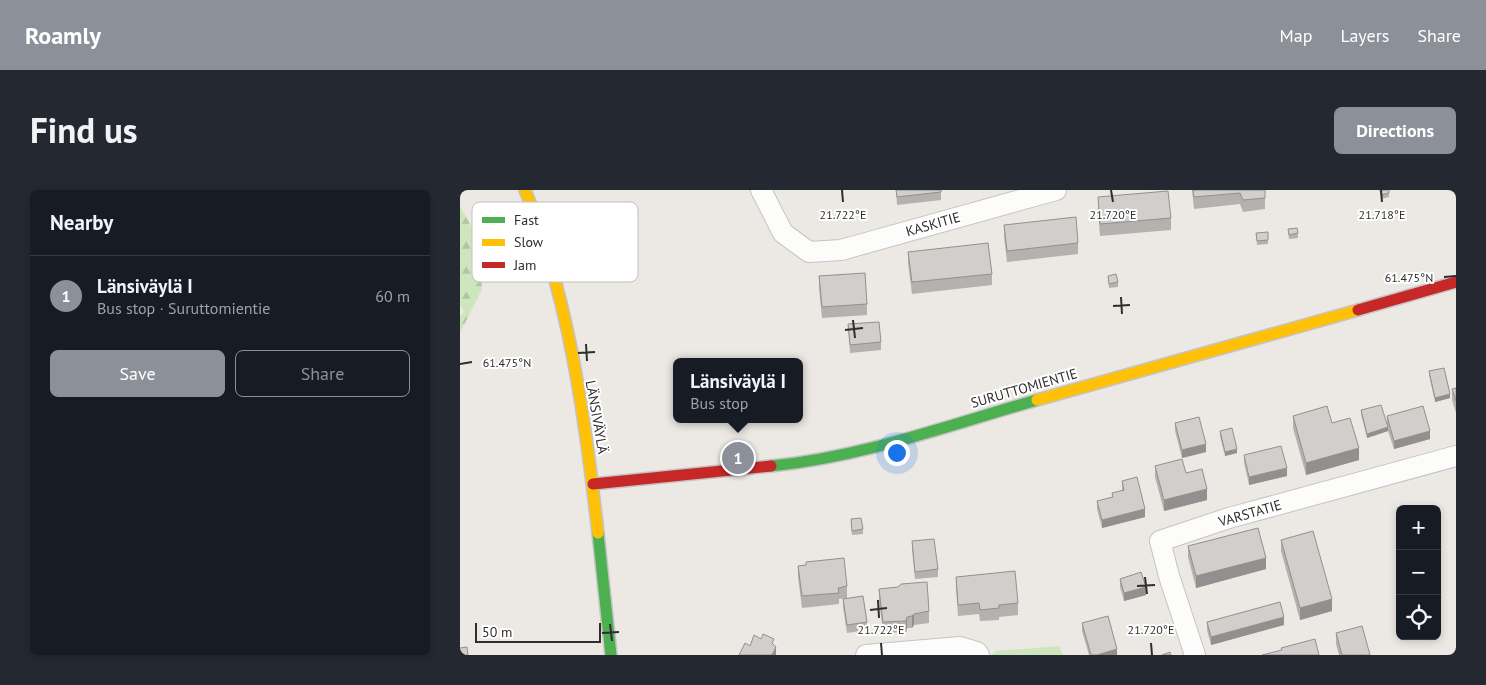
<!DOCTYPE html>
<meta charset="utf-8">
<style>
:root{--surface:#171b24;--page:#242831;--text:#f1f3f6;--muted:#9ea1a6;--line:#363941;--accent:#8c9099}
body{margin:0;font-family:"PT Sans",sans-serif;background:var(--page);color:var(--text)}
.controls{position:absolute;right:15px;bottom:15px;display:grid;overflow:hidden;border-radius:8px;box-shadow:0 2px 8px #0003}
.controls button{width:45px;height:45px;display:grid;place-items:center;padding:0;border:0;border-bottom:1px solid var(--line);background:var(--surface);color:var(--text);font:25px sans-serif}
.scale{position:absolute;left:15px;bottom:12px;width:126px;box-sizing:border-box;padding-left:5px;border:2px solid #2e2e2e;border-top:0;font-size:14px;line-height:18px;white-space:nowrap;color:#2e2e2e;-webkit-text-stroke:4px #fff;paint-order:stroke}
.you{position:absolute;left:436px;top:262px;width:18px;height:18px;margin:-12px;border:4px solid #fff;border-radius:50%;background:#1a73e8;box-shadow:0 0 0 8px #1a73e833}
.badge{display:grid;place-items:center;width:32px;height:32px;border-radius:50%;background:var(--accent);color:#fff;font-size:16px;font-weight:700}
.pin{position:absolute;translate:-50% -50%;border:2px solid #fff;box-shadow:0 1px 5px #0006}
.popup{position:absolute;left:213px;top:168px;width:130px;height:65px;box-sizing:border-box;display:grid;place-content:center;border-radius:8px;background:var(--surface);filter:drop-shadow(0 1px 4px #0005);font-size:16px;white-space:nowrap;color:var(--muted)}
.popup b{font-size:19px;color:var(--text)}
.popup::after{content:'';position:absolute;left:50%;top:100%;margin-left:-10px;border:10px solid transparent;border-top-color:var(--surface)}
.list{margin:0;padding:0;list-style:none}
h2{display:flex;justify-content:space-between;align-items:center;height:65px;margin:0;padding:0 20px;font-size:21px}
h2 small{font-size:16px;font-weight:400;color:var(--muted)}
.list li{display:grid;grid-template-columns:32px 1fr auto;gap:15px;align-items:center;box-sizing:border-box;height:80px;padding:0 20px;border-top:1px solid var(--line)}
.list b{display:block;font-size:19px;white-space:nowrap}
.list p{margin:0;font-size:16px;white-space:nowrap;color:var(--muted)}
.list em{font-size:16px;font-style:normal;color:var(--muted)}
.actions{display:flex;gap:10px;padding:15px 20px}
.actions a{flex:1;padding:11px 0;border:1px solid var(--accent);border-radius:8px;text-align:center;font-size:18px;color:var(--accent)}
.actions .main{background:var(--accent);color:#fff}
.icon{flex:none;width:28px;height:28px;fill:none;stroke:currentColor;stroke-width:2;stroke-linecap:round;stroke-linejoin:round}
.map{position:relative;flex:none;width:996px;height:465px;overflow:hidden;border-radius:8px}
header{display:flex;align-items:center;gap:30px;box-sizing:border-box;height:70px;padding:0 25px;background:var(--accent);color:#fff}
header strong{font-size:24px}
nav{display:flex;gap:28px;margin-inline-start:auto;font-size:18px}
.intro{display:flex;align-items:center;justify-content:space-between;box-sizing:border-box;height:120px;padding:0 30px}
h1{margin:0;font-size:35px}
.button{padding:12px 22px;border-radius:8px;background:var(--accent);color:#fff;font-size:18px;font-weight:700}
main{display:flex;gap:30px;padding:0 30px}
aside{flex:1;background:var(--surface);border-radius:8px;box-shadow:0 2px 8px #0003}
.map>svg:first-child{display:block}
.grass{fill:#cee6be}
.forest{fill:url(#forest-firs)}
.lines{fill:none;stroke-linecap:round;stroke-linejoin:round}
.street-casing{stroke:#c5c4c5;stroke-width:22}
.fast-casing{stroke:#c5c4c5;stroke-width:14}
.slow-casing{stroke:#c5c4c5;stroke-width:14}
.jam-casing{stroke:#c5c4c5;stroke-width:14}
.street{stroke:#fcfcfb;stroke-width:20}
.fast{stroke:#4caf50;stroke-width:11}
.slow{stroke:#ffc107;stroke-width:11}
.jam{stroke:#c62828;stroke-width:11}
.wall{fill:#b4b1af}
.shaded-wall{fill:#92908e}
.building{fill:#d1cecb;stroke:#92908e}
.ticks{fill:none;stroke:#2e2e2e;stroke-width:2}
.labels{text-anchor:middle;stroke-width:4;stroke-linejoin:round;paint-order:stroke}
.street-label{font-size:14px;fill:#2e2e2e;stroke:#fff}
.key{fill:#fff;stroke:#c0c0c0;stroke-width:1}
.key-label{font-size:14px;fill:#2e2e2e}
.ticks-label{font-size:12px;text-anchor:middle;fill:#2e2e2e;stroke:#fff;stroke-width:4;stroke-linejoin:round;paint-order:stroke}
</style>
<header>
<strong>Roamly</strong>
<nav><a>Map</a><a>Layers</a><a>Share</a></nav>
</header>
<div class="intro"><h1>Find us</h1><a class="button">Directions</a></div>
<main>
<aside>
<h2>Nearby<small></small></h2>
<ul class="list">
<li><span class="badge">1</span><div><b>Länsiväylä I</b><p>Bus stop · Suruttomientie</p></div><em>60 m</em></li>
</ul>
<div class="actions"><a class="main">Save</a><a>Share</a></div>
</aside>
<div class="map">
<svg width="996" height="465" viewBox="0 0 996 465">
<defs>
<pattern id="forest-firs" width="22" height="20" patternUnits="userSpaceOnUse" patternTransform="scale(1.25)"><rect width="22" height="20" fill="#cee6be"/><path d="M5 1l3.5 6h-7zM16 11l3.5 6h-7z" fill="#b1c6a4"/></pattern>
</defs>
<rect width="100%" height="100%" fill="#ece8e4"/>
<!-- grass -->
<path class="grass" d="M599 456 603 465H532L536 461Z"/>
<!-- forest -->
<path class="forest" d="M0 16 19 50 22 99 0 143V125L4 122 0 115Z"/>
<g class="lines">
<defs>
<path id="street" d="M301 0 323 43 349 62 381 60 596 0
M406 465 500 457 517 462 519 465
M735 465 709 386 700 351 769 328 996 266"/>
<path id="fast" d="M311 276C402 267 490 235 577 210
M138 343 151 465"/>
<path id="slow" d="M65 0C109 108 125 228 138 343
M577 210 898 120"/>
<path id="jam" d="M898 120 996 92
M133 294 311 276"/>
</defs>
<!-- street casing -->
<use href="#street" class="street-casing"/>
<!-- fast casing -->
<use href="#fast" class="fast-casing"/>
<!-- slow casing -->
<use href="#slow" class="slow-casing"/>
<!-- jam casing -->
<use href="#jam" class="jam-casing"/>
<!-- street -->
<use href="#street" class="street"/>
<!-- fast -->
<use href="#fast" class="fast"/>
<!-- slow -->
<use href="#slow" class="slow"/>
<!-- jam -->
<use href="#jam" class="jam"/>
</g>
<!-- wall -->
<path class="wall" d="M436 0H481V10L437 15Z
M732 0H805V19L783 22 780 14 734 19Z
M920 0 929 3V7L921 9Z
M638 7 711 28V40L640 46 638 19Z
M544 35 618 53V64L547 72 544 46Z
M828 39 838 43V48L829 49Z
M796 43 808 50V54L797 55Z
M448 62 532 84V95L452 104 448 73Z
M359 86 407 114V125L362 128 359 98Z
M648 86 658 92V97L649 98Z
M388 134 421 152V160L390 163Z
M969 181 990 208 975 212 969 185Z
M996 198V223L992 210V199Z
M901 220 927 232V226L970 249 934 259 928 241 907 248 901 224Z
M833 226 872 233 899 270 846 285 833 238Z
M715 233 746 262 722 268 715 241Z
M760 241 777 263 765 266 760 246Z
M784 265 827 286 789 295 784 272Z
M695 276 726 283 747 310 704 321 695 287Z
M662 291 685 327 642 338 637 319V311L652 307V303L662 301Z
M391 329 403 339V344L392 345Z
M821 350 872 421 840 430 821 361Z
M452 351 478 379V387L455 389 452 359Z
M728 356 806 379 736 398 728 367Z
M338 376 387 396V408L379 409V414L342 418 338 387Z
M496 387 558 413V425L539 427V430L520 431 519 424 498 426 496 398Z
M660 389 686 405 664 411 660 397Z
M419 399 469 421V433L454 435 452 438H447L446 442 423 443 419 410Z
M383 409 407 432V440L387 443 383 417Z
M747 432 824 435 751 455 747 440Z
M622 433 657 465H629L622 441Z
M876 443 910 465H879L876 454Z"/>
<!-- shaded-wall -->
<path class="shaded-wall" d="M990 204V208L975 212V208Z
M928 237V241L907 248V244Z
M970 241V249L934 259V251Z
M746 254V262L722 268V260Z
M899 258V270L846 285V273Z
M777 259V263L765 266V262Z
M827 278V286L789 295V287Z
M747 299V310L704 321V310Z
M685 319V327L642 338V330Z
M806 368V379L736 398V386Z
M686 397V405L664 411V403Z
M872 409V421L840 430V418Z
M454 424V435L452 438V426Z
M447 427V438L446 442V431Z
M824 427V435L751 455V447Z
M316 457V465H312Z
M657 459V465H637Z"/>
<!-- building -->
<path class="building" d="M436 0H481V2L437 7Z
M733 0H805V8L783 10 780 3 734 7Z
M920 0H929V3L921 5Z
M708 1 711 28 640 34 638 7Z
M616 27 618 53 547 61 544 35Z
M837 38 838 43 829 45 828 39Z
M808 42V50L797 51 796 43Z
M528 53 532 84 452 92 448 62Z
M405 83 407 114 362 117 359 86Z
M656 84 658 92 649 94 648 86Z
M419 132 421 152 390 155 388 134Z
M984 178 990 204 975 208 969 181Z
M996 198V211L992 199Z
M921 215 928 237 907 244 901 220Z
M867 216 872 233 890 228 899 258 846 273 833 226Z
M963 216 970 241 934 251 927 226Z
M739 227 746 254 722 260 715 233Z
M772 238 777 259 765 262 760 241Z
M821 256 827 278 789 287 784 265Z
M722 269 726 283 742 279 747 299 704 310 695 276Z
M677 287 685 319 642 330 637 311 653 307 652 303 664 300 662 291Z
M401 328 403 339 392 341 391 329Z
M798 338 806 368 736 386 728 356Z
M853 341 872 409 840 418 821 350Z
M474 349 478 379 455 382 452 351Z
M384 368 387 396 378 398 379 403 342 406 338 376 346 375V372Z
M555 381 558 413 539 415V418L520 420 519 413 498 415 496 387Z
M681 382 686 397 664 403 660 389Z
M467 392 469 421 454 424 452 426 447 427 446 431 423 432 419 399 438 397 441 394Z
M403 406 407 432 387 435 383 409Z
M820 412 824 427 751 447 747 432Z
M648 426 657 459 637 465H631L622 433Z
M902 436 910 465H882L876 443Z
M303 444 314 449 312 453 316 457 312 465H279L285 453 290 456 294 445 301 449Z
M855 449 859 465H802L822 460 821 458Z
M7 457 8 465H0V458Z
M710 462 711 465H702Z"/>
<!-- ticks -->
<path class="ticks" d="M382 0 383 12M651 0 653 12M921 0 922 12M984 87 996 86M661 107 662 124M653 116 670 115M393 130 395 148M385 140 403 138M126 154 127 171M118 163 135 162M0 174 12 172M685 387 687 404M677 396 695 395M418 410 419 428M410 420 427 418M150 434 152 451M142 443 159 442M421 453 422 465M691 453 692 465"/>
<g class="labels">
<!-- street labels -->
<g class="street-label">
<text transform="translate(473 34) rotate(-16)" y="5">KASKITIE</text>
<text transform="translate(564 198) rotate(-16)" y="5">SURUTTOMIENTIE</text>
<text transform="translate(137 227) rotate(80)" y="5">LÄNSIVÄYLÄ</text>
<text transform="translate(790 323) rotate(-16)" y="5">VARSTATIE</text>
</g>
</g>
<!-- legend -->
<rect x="12" y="12" width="166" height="80" rx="8" class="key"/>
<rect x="22" y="27" width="23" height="6" fill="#4caf50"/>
<rect x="22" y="49" width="23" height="7" fill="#ffc107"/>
<rect x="22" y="72" width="23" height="6" fill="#c62828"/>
<g class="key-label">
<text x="54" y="35">Fast</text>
<text x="54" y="57">Slow</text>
<text x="54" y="80">Jam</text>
</g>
<g class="ticks-label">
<text x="383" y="29">21.722°E</text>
<text x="653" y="29">21.720°E</text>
<text x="922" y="29">21.718°E</text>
<text x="949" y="92">61.475°N</text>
<text x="47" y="177">61.475°N</text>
<text x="421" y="444">21.722°E</text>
<text x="691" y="444">21.720°E</text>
</g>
</svg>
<div class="controls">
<button>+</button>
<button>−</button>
<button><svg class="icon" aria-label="locate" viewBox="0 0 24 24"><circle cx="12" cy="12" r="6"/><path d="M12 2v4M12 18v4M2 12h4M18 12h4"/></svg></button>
</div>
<div class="scale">50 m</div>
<div class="you"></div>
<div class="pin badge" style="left:278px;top:268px">1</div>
<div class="popup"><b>Länsiväylä I</b>Bus stop</div>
</div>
</main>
